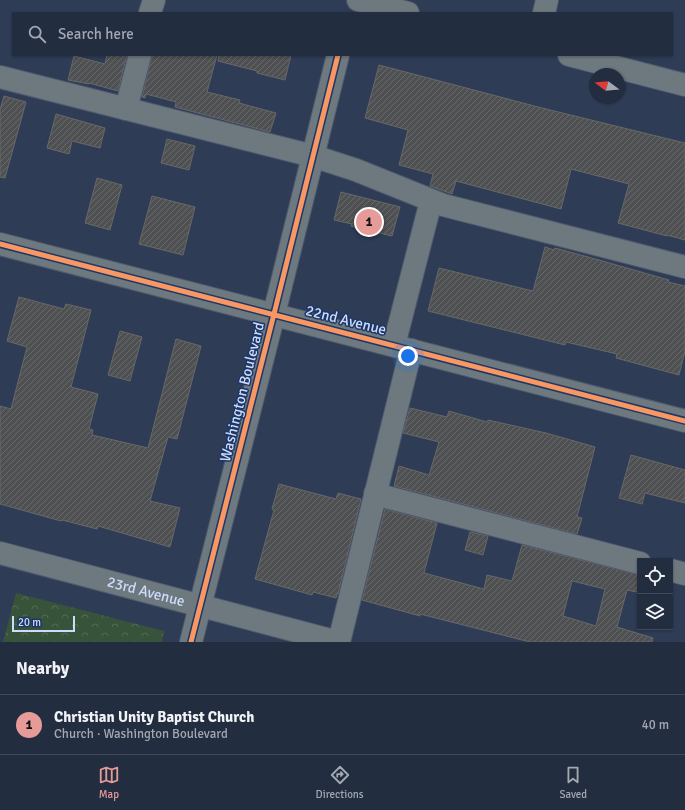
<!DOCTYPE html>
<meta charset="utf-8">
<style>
:root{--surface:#232d40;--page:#2b3547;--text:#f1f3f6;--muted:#a3a8b1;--line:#404959;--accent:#e69b98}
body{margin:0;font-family:Signika,sans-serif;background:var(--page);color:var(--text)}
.controls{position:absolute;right:12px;bottom:12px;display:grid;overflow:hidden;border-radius:0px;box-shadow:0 1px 3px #0004}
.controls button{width:36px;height:36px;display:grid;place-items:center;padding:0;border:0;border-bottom:1px solid var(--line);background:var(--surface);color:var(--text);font:20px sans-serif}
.compass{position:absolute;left:589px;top:68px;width:36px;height:36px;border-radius:50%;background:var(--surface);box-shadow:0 1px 3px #0004;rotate:286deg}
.scale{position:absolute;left:12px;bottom:10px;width:63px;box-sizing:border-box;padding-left:4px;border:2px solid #ccdcfa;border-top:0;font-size:11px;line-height:14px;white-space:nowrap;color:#ccdcfa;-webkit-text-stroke:3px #1e3767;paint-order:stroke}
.you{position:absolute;left:408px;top:356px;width:14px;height:14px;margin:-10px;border:3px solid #fff;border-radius:50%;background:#1a73e8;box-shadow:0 0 0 6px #1a73e833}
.badge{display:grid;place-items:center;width:26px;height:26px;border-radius:50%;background:var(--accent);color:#111;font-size:13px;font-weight:700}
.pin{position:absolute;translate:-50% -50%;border:2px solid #fff;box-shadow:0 1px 4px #0006}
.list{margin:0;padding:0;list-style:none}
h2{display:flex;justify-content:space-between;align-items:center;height:52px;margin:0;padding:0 16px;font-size:17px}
h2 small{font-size:13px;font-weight:400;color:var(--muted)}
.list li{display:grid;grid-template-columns:26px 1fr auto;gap:12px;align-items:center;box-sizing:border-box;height:60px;padding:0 16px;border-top:1px solid var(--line)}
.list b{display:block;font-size:15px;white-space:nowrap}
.list p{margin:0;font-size:13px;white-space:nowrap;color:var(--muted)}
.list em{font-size:13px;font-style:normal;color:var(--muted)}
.icon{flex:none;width:22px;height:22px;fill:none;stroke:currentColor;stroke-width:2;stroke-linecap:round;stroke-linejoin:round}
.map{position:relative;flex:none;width:685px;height:642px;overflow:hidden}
.search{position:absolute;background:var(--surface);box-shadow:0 1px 3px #0004;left:12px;right:12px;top:12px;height:44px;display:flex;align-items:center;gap:10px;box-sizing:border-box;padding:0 14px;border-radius:0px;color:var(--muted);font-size:15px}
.sheet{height:112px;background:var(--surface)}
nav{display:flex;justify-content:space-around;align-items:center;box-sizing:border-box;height:56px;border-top:1px solid var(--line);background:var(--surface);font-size:11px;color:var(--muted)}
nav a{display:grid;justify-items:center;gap:2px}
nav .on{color:var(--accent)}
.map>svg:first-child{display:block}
.park{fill:url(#park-crowns)}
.building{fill:url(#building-hatch);stroke:#686868;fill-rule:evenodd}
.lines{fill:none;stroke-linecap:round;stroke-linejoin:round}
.minor-casing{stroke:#4f5a70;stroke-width:24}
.minor{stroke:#6d797e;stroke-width:22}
.cycleway-casing{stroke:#1e3767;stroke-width:8}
.cycleway{stroke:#f99763;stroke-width:5}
.labels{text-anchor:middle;stroke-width:3;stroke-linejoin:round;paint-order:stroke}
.street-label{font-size:15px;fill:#ccdcfa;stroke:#1e3767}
</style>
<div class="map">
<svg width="685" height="642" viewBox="0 0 685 642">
<defs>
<pattern id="park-crowns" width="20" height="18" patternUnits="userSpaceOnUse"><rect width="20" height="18" fill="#37533a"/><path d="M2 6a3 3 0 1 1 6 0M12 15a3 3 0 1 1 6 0" fill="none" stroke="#536b57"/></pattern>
<pattern id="building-hatch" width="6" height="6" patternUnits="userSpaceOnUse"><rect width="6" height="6" fill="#4f5052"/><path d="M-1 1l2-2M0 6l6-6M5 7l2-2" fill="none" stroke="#67696c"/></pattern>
</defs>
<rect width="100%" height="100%" fill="#2f3c56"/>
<!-- park -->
<path class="park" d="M16 593 164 631 162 642H3Z"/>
<!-- building -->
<path class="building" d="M107 55H127L118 91 89 83V84L68 80 74 56 105 64Z
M152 55H217L207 92 240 100 239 103 276 113 270 132 175 107 176 102 146 94 145 98 142 97Z
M219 55H291L285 80 257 73V71L218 61Z
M379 65 542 108 685 143V240L667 235V236L618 223 629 184 571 169 561 209 456 181 452 194 430 186 433 174 399 165 408 130 365 118Z
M4 96 26 102 5 178 0 177V110Z
M56 114 105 128 100 148 72 141 69 154 47 148Z
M167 139 195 146 189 170 161 163Z
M97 178 122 185 110 230 85 223Z
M341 192 400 207 392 236 351 226 352 224 334 220Z
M152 196 195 207 183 255 139 244Z
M545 247 554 250 555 248 599 260 669 280 668 282 685 286V351L679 375 616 358 617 354 566 342 565 345 428 311 439 268 533 291Z
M19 297 64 309 66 304 91 310 71 387 98 394 89 429 93 430 92 435 148 448 176 339 201 346 177 439 168 437 150 501 180 508 170 547 98 526 97 529 62 520 61 521 0 504V406L11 409 27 347 7 341Z
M120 331 142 337 130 381 108 375Z
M410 408 447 417 449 411 487 422 488 420 546 433 595 447 577 517 582 518 577 534 394 486 399 466 429 475 439 442 403 433Z
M631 455 685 470V503L645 493 642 504 619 498Z
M279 484 336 499 338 493 361 499 338 594H337L336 598 313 592 312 595 255 579 274 510 272 509Z
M385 509 437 523 424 573 484 589 487 575 512 581 522 545 640 575V581L637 592 627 590 617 627 653 638 652 642H530L420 614V616L362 600ZM572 581 605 589 596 626 563 616Z
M470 532 488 536 483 555 465 550Z"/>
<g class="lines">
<defs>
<g id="minor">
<path d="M358 0 408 13"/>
<path d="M150 13 154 0"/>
<path d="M544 13 547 0"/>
<path d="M569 55 685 85"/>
<path d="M0 77 313 156 356 170 443 205 685 267"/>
<path d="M126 109 140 55"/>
<path d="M0 244 685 421"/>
<path d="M394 345 431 201"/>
<path d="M375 494 640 563"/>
<path id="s1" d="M0 553 338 642"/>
<path d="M670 570 685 574"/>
<path d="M191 642 274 314 338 55"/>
<path d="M339 642 411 350"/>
</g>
</defs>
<!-- minor casing -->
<use href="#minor" class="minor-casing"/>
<!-- minor -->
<use href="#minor" class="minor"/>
<defs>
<path id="cycleway" d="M0 244 685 421
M191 642 274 314 338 55"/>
</defs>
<!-- cycleway casing -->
<use href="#cycleway" class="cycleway-casing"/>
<!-- cycleway -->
<use href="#cycleway" class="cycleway"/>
</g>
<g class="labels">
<!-- street labels -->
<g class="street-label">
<text transform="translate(346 320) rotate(14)" y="5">22nd Avenue</text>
<text transform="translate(242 392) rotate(-76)" y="5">Washington Boulevard</text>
<text dy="5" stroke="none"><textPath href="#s1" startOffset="151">23rd Avenue</textPath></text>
</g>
</g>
</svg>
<div class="controls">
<button><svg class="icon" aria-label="locate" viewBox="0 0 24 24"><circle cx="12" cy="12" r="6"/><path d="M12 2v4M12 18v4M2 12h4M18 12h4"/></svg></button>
<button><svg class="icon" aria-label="layers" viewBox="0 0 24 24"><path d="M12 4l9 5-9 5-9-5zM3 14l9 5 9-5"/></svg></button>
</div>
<svg class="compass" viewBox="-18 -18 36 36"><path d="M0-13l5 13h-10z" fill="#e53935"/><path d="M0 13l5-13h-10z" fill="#a3a8b1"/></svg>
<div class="scale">20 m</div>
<div class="you"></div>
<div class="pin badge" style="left:369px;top:222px">1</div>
<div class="search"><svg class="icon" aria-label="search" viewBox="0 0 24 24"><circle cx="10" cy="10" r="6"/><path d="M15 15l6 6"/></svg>Search here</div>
</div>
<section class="sheet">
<h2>Nearby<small></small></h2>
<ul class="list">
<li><span class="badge">1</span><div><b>Christian Unity Baptist Church</b><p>Church · Washington Boulevard</p></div><em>40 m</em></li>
</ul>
</section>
<nav>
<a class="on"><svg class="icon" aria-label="map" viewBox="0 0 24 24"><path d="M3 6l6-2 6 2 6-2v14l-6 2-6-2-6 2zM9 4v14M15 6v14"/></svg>Map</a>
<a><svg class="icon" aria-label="directions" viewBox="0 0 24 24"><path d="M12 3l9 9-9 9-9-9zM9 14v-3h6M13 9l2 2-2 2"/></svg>Directions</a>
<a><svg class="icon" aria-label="saved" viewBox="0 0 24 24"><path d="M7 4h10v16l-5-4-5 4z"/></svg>Saved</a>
</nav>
